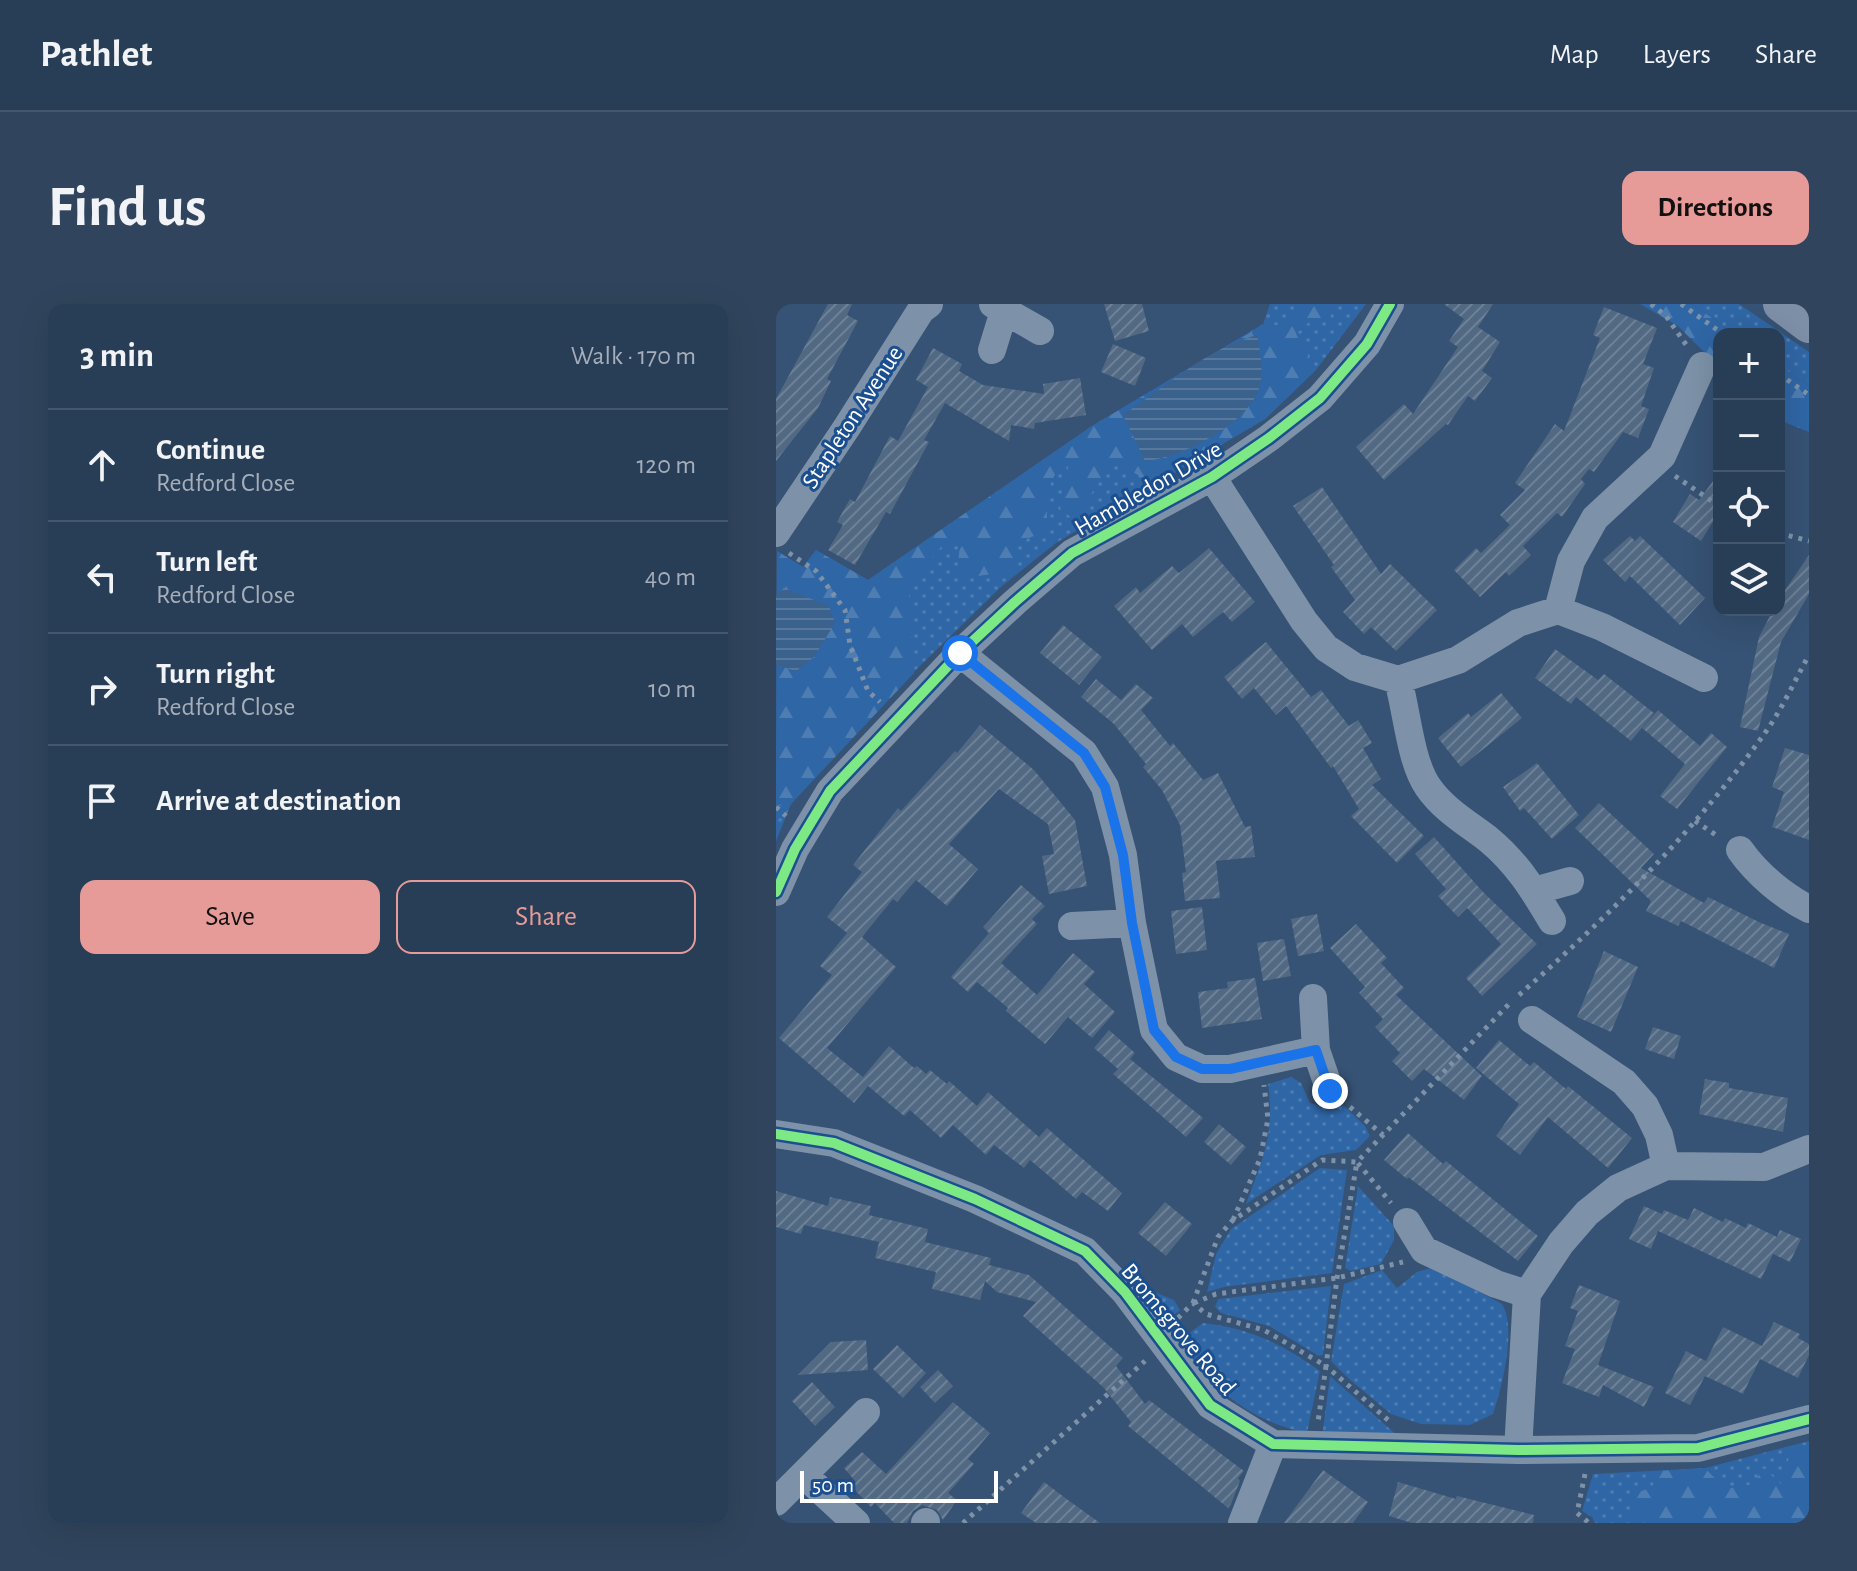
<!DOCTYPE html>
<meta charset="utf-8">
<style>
:root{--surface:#283e57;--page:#30455d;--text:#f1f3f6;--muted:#a5aeba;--line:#44576d;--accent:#e69b98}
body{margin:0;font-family:"Alegreya Sans",sans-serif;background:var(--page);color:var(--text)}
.controls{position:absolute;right:24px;top:24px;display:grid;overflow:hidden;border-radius:16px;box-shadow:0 8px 32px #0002}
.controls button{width:72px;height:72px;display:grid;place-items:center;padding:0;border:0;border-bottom:2px solid var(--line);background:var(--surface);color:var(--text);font:40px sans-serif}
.scale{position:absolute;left:24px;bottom:20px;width:198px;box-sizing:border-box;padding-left:8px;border:4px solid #fff;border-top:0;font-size:22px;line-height:28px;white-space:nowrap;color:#fff;-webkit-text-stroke:6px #1b4f8f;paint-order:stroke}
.stop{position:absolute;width:24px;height:24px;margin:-18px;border:6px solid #1a73e8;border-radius:50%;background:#fff}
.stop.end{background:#1a73e8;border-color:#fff;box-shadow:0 2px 8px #0008}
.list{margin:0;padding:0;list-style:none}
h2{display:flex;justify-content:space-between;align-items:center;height:104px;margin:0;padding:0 32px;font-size:34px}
h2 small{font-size:26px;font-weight:400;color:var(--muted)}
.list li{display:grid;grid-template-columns:52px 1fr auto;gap:24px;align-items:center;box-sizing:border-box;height:112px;padding:0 32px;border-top:2px solid var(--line)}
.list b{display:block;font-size:30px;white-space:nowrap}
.list p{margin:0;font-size:26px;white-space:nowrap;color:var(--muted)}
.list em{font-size:26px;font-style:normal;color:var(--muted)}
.actions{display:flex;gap:16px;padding:24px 32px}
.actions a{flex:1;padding:18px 0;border:2px solid var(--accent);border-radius:16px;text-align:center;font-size:28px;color:var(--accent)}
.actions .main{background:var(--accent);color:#111}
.icon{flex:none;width:44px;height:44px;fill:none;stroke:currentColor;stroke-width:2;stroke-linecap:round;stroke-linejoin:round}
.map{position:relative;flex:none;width:1033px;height:1219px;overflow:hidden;border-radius:16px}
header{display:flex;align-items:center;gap:48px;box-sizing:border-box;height:112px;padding:0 40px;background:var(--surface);border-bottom:2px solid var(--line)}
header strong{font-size:38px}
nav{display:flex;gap:44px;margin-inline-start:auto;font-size:28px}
.intro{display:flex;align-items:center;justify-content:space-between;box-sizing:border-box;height:192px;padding:0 48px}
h1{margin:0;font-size:56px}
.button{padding:20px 36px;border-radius:16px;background:var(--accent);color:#111;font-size:28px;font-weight:700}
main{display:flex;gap:48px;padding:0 48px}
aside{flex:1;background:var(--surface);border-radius:16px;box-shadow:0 8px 32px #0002}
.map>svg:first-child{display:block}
.grass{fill:url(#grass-dots)}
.forest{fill:url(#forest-firs)}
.water{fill:url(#water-rules)}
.building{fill:url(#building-hatch)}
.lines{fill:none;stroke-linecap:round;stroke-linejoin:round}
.path{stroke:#7d92a8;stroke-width:5;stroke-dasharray:4 6;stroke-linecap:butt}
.minor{stroke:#7d92a8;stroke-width:28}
.major{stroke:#7d8ea7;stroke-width:36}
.cycleway-casing{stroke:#1b4f8f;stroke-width:15}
.cycleway{stroke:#7ce984;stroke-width:10}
.route{stroke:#1a73e8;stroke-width:10}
.labels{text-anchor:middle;stroke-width:6;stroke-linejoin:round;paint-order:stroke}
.street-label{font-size:24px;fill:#fff;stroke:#1b4f8f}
</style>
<header>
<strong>Pathlet</strong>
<nav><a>Map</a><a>Layers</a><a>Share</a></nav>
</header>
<div class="intro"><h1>Find us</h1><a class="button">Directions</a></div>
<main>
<aside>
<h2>3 min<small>Walk · 170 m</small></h2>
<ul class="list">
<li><svg class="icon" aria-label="ahead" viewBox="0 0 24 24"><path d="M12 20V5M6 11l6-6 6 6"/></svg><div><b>Continue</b><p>Redford Close</p></div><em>120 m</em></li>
<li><svg class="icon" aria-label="left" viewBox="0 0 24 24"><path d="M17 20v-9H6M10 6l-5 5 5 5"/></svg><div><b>Turn left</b><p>Redford Close</p></div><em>40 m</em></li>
<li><svg class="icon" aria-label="right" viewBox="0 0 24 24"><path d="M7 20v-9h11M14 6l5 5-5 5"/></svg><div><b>Turn right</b><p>Redford Close</p></div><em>10 m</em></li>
<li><svg class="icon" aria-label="arrive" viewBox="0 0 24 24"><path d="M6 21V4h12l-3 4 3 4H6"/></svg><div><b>Arrive at destination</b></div></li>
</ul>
<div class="actions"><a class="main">Save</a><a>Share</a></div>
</aside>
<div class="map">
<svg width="1033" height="1219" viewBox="0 0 1033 1219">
<defs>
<pattern id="grass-dots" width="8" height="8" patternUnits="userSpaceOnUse" patternTransform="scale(2)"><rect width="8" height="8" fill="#2f66a5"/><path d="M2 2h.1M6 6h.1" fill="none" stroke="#4e7db2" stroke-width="1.8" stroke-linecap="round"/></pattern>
<pattern id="forest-firs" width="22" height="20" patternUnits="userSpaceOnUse" patternTransform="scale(2)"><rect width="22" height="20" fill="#2f66a5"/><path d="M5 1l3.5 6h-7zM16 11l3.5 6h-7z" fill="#4e7db2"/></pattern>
<pattern id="water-rules" width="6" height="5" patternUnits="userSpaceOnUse" patternTransform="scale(2)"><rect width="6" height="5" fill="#3b618d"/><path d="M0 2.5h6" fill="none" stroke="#58799e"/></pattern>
<pattern id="building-hatch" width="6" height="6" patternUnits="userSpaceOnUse" patternTransform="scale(2)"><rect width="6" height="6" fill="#526984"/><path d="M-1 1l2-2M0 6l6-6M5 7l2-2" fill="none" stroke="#6c8096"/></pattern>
</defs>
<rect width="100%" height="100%" fill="#365274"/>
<!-- grass -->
<path class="grass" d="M494 0H590L540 66 489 115 280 239 226 282 111 394 15 500 0 537 1 247 27 263 40 246 92 276 316 122 487 20Z
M916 0H963L1033 48V82L1003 61V30H959Z
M515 773 525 779 534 799 550 804 566 800 589 822 594 832 580 846 545 851 470 900C487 854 499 830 492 780Z
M544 864 571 866 556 969 448 983 431 988 440 950 455 925Z
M582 882 618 922V936L605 960 575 967 569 964Z
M658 963 726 1000C741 1023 726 1084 717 1110L694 1121 645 1120 615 1110 573 1075 555 1057 568 980 606 966 621 984 641 968Z
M555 982 547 1051 543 1052 493 1022 445 1009 439 1003 442 995Z
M369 984 398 996 404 1006 390 1018 365 986Z
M427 1019C474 1024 506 1040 544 1067L531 1129C472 1116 436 1086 405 1035Z
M554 1072 623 1133H546Z
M1033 1137V1219H819L816 1213 806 1207 817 1170 929 1164Z"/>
<!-- forest -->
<path class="forest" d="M523 0H557L554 15 533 18 520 30 540 66 489 115 377 179 338 158 297 215 284 204 293 159C268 170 271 203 271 226L242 239 239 271 216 270 181 275 184 237 168 239 143 271 133 290 138 369 15 500 0 501 1 247 27 263 40 246 92 276 316 122 487 21H505Z
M864 0H916L959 30H943V59L931 51 902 22Z
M1003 61 1033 82V128L1003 116Z
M1022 1140 1033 1142V1219H869L856 1212 854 1192 876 1183 883 1167 929 1164 949 1185 978 1180 987 1164 1005 1180 1015 1147Z"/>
<!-- water -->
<path class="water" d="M481 31C484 48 489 70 482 87 468 122 405 154 369 157L347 111C390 82 431 45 481 31Z
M8 284 53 302 59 319 38 353 20 367 0 361V291Z"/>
<!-- building -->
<path class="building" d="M52 0H76L71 11 82 17 51 75 55 77 42 104 0 157V95Z
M328 0H366L373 27 339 37Z
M668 0H717L702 23 724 38 706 67 716 74 699 97 692 92 672 121 670 120 608 176 580 143 628 100 637 110 682 43 673 37 688 15Z
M828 3 881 24 867 60 878 64 865 102 873 105 862 134 847 128 818 168 813 165 805 175 809 180 786 213 781 209 747 242 755 251 733 272 730 268 704 293 678 266 700 244 705 249 734 221 724 211 749 186 739 179 779 120 788 127 824 34 817 31Z
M337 40 370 54 359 82 325 68Z
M157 44 186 60 183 67 207 81 268 90 267 80 304 74 310 111 259 119 258 125 235 121 233 137 169 99 148 136 153 138 134 173 114 210 110 208 79 261 52 246 67 221 61 218 74 195 79 198 114 132 122 137 152 83 140 76Z
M943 169V208L925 237 897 218 914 190 923 196Z
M546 183 605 270 614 260 661 306 620 347 595 323 588 330 567 308 579 296 555 263 558 261 517 202Z
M854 232 859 237 864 232 929 294 904 321 854 272 849 278 827 256Z
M433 244 479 298 456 318 447 308 417 333 406 320 376 346 338 302 360 283 364 289 396 262 403 269Z
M1033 251V290L1005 338 982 427 964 423 983 333 997 306H1003V295Z
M287 321 326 353 303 381 264 349Z
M490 338 535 393 545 386 573 422 582 416 596 439 587 444 605 475 596 481 648 532 621 559 575 512 583 505 557 462 555 464 510 402 500 411 478 384 466 395 448 373Z
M779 345 822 376 828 370 878 409 855 437 800 393 795 400 759 374Z
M320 375 345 396 360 380 377 394 365 406 394 442 397 439 427 476 442 469 469 523 475 522 479 553 440 557 444 594 409 597 406 569 410 568 404 521 386 486 367 463 370 460 338 420 305 393Z
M725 389 746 414 685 463 662 434 692 409 695 413Z
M882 406 924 442 935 429 951 443 901 505 884 492 909 460 866 424Z
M204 421 258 466 299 516 311 582 273 590 266 552 278 550 272 520 223 485 173 540 202 565 171 602 140 576 121 598 117 595 86 633 120 663 51 744 87 773 113 742 138 764 141 762 150 770 154 766 171 780 173 777 201 802 212 788 263 833 271 824 346 889 332 907 306 888 300 895 254 856 248 864 218 841 210 851 177 821 165 834 134 806 128 812 92 782 78 799 3 734 56 671 44 662 71 629 51 613 86 568 77 561 122 504 125 507 179 447 181 449Z
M1009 444 1033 451V536L996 523 1008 488 996 483Z
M761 459 803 511 776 535 748 504 744 507 727 483Z
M823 499 878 550 865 564 928 599 932 593 985 619 1013 630 998 664 905 617 902 622 870 607 875 597 799 524Z
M658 533 707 588 761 640 706 692 690 674 725 640 691 604 682 613 662 592 670 585 639 550Z
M245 581 269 602 256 615 261 620 225 659 261 691 297 649 319 668 308 680 339 708 316 734 292 713 269 740 230 707 232 704 201 678 192 688 175 673 213 629 207 623Z
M426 603 431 646 400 650 395 607Z
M541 610 548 647 522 652 515 615Z
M580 620 611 654 605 659 628 684 620 691 706 772 688 796 648 765 636 777 616 757 624 749 599 723 607 715 583 689 589 683 554 644Z
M508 635 515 672 487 677 481 639Z
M828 647 862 663 835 728 801 713Z
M479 674 486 715 426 724 422 688 452 684 451 678Z
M877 723 905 732 898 755 869 745Z
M333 726 359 749 354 755 427 814 410 833 337 770 342 765 318 744Z
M723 736 754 762 758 758 790 785 792 782 856 834 832 864 772 813 744 851 720 832 743 800 700 764Z
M929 775 953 779V784L1012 794 1007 828 923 810Z
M443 820 470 843 455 861 428 838Z
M632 829 667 860 670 857 762 932 742 957 632 873 631 875 608 856Z
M0 887 52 902 54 893 95 902 93 911 152 925 149 938 215 954 213 961 253 971 347 1054 340 1062 369 1100 373 1096 468 1167 462 1174 464 1177 455 1200 452 1204 352 1122 355 1118 328 1084 247 1012 260 998 221 988 209 977 204 996 156 985 160 968 99 954 103 938 28 921 25 930 0 923Z
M389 898 416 920 390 952 362 929Z
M868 902 886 910 888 906 912 916 918 904 947 918 949 914 970 924 972 919 1001 933 1004 926 1025 935 1014 958 997 950 985 975 882 927 875 945 853 935Z
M803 981 844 997 822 1061 878 1083 868 1103 827 1081 823 1093 786 1079 799 1045 789 1042 802 1007 794 1004Z
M998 1018 1024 1030 1022 1034 1033 1040V1051L1022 1074 984 1055 967 1090 929 1072 914 1101 889 1089 910 1047 930 1057 947 1023 986 1042Z
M90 1036 92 1066 22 1071 55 1038Z
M121 1041 150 1069 127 1094 97 1065Z
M162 1066 177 1082 159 1099 144 1083Z
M36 1078 59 1103 39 1122 16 1097Z
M177 1098 214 1129 192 1155 198 1160 172 1189 181 1196 167 1216 161 1206 146 1201 137 1207 131 1219H118L99 1199 95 1203 75 1182 80 1178 68 1164 86 1148 110 1170Z
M547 1166 592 1198 577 1219H508Z
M268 1178 292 1196 324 1219H260L245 1209Z
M622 1178 680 1195 681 1192 758 1211 757 1219H636L613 1212Z"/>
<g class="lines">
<!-- path -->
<path class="path" d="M875 0 890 12 911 42
M905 0 947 30
M1003 70 1033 91
M899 172 943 202
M1003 229 1033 237
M13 249 40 267 69 306 74 341 92 387 104 398
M0 503 10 512
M919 517 943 533
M743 691C834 611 921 525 991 426 1007 403 1019 376 1033 351
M574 803 607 831
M457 916 484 855 492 815 488 781
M417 999 442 933 456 917 546 856 581 858 733 700
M418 999 440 990 561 974 627 958
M402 1014 417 999 430 1010 488 1026 550 1062 542 1118
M612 1116 550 1062 561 974 581 858 615 899
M809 1170 801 1209 813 1219
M187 1219 369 1057"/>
<!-- minor -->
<path class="minor" d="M217 0 264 27
M216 46 228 7
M436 173 528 317 550 344 579 363 622 376 682 356 742 319 782 306 826 323 928 374
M0 229 71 123 145 6 153 0
M782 306 795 257 819 214 886 152 926 62
M184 349 308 449 329 483 347 551 356 619 378 726 400 753 426 765H454L540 746
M622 376C631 407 634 457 652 483 667 505 691 519 712 535 741 559 757 585 776 617
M964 546C981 570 1007 592 1033 605
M758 587 794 577
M0 588 19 545 54 487 184 349 239 298 296 249 436 173 493 134 544 94 591 40 614 0
M296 622 356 619
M537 694 540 746 554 787
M756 716 848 778 869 802 883 831 890 862
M0 830 58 839 199 895 309 947 349 988 434 1101 497 1140 742 1146 922 1144 1033 1115
M631 918 648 946 720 980 751 990
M742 1146 751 990 785 939 811 909 842 884 890 862 988 863 1033 845
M28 1171 80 1219
M0 1198 90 1108
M149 1219 150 1218
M466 1219 497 1140"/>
<!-- major -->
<path class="major" d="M1005 0 1033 21"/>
<defs>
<path id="cycleway" d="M0 588 19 545 54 487 184 349 239 298 296 249 436 173 493 134 544 94 591 40 614 0
M0 830 58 839 199 895 309 947 349 988 434 1101 497 1140 742 1146 922 1144 1033 1115"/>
</defs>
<!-- cycleway casing -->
<use href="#cycleway" class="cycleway-casing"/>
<!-- cycleway -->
<use href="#cycleway" class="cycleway"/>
</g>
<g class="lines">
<!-- route -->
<path class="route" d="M184 349 308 449 329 483 347 551 356 619 378 726 400 753 426 765H454L540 746 554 787"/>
</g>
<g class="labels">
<!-- street labels -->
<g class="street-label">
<text transform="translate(76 113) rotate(-57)" y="8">Stapleton Avenue</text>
<text transform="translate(372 184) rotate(-30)" y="8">Hambledon Drive</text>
<text transform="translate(403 1025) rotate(50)" y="8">Bromsgrove Road</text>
</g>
</g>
</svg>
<div class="controls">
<button>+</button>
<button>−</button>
<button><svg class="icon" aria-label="locate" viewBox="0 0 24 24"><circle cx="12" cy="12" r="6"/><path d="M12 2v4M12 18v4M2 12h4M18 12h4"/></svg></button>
<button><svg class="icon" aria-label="layers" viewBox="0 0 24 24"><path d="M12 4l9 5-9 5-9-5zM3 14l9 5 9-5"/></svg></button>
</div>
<div class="scale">50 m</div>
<div class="stop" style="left:184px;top:349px"></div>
<div class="stop end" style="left:554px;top:787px"></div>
</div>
</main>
